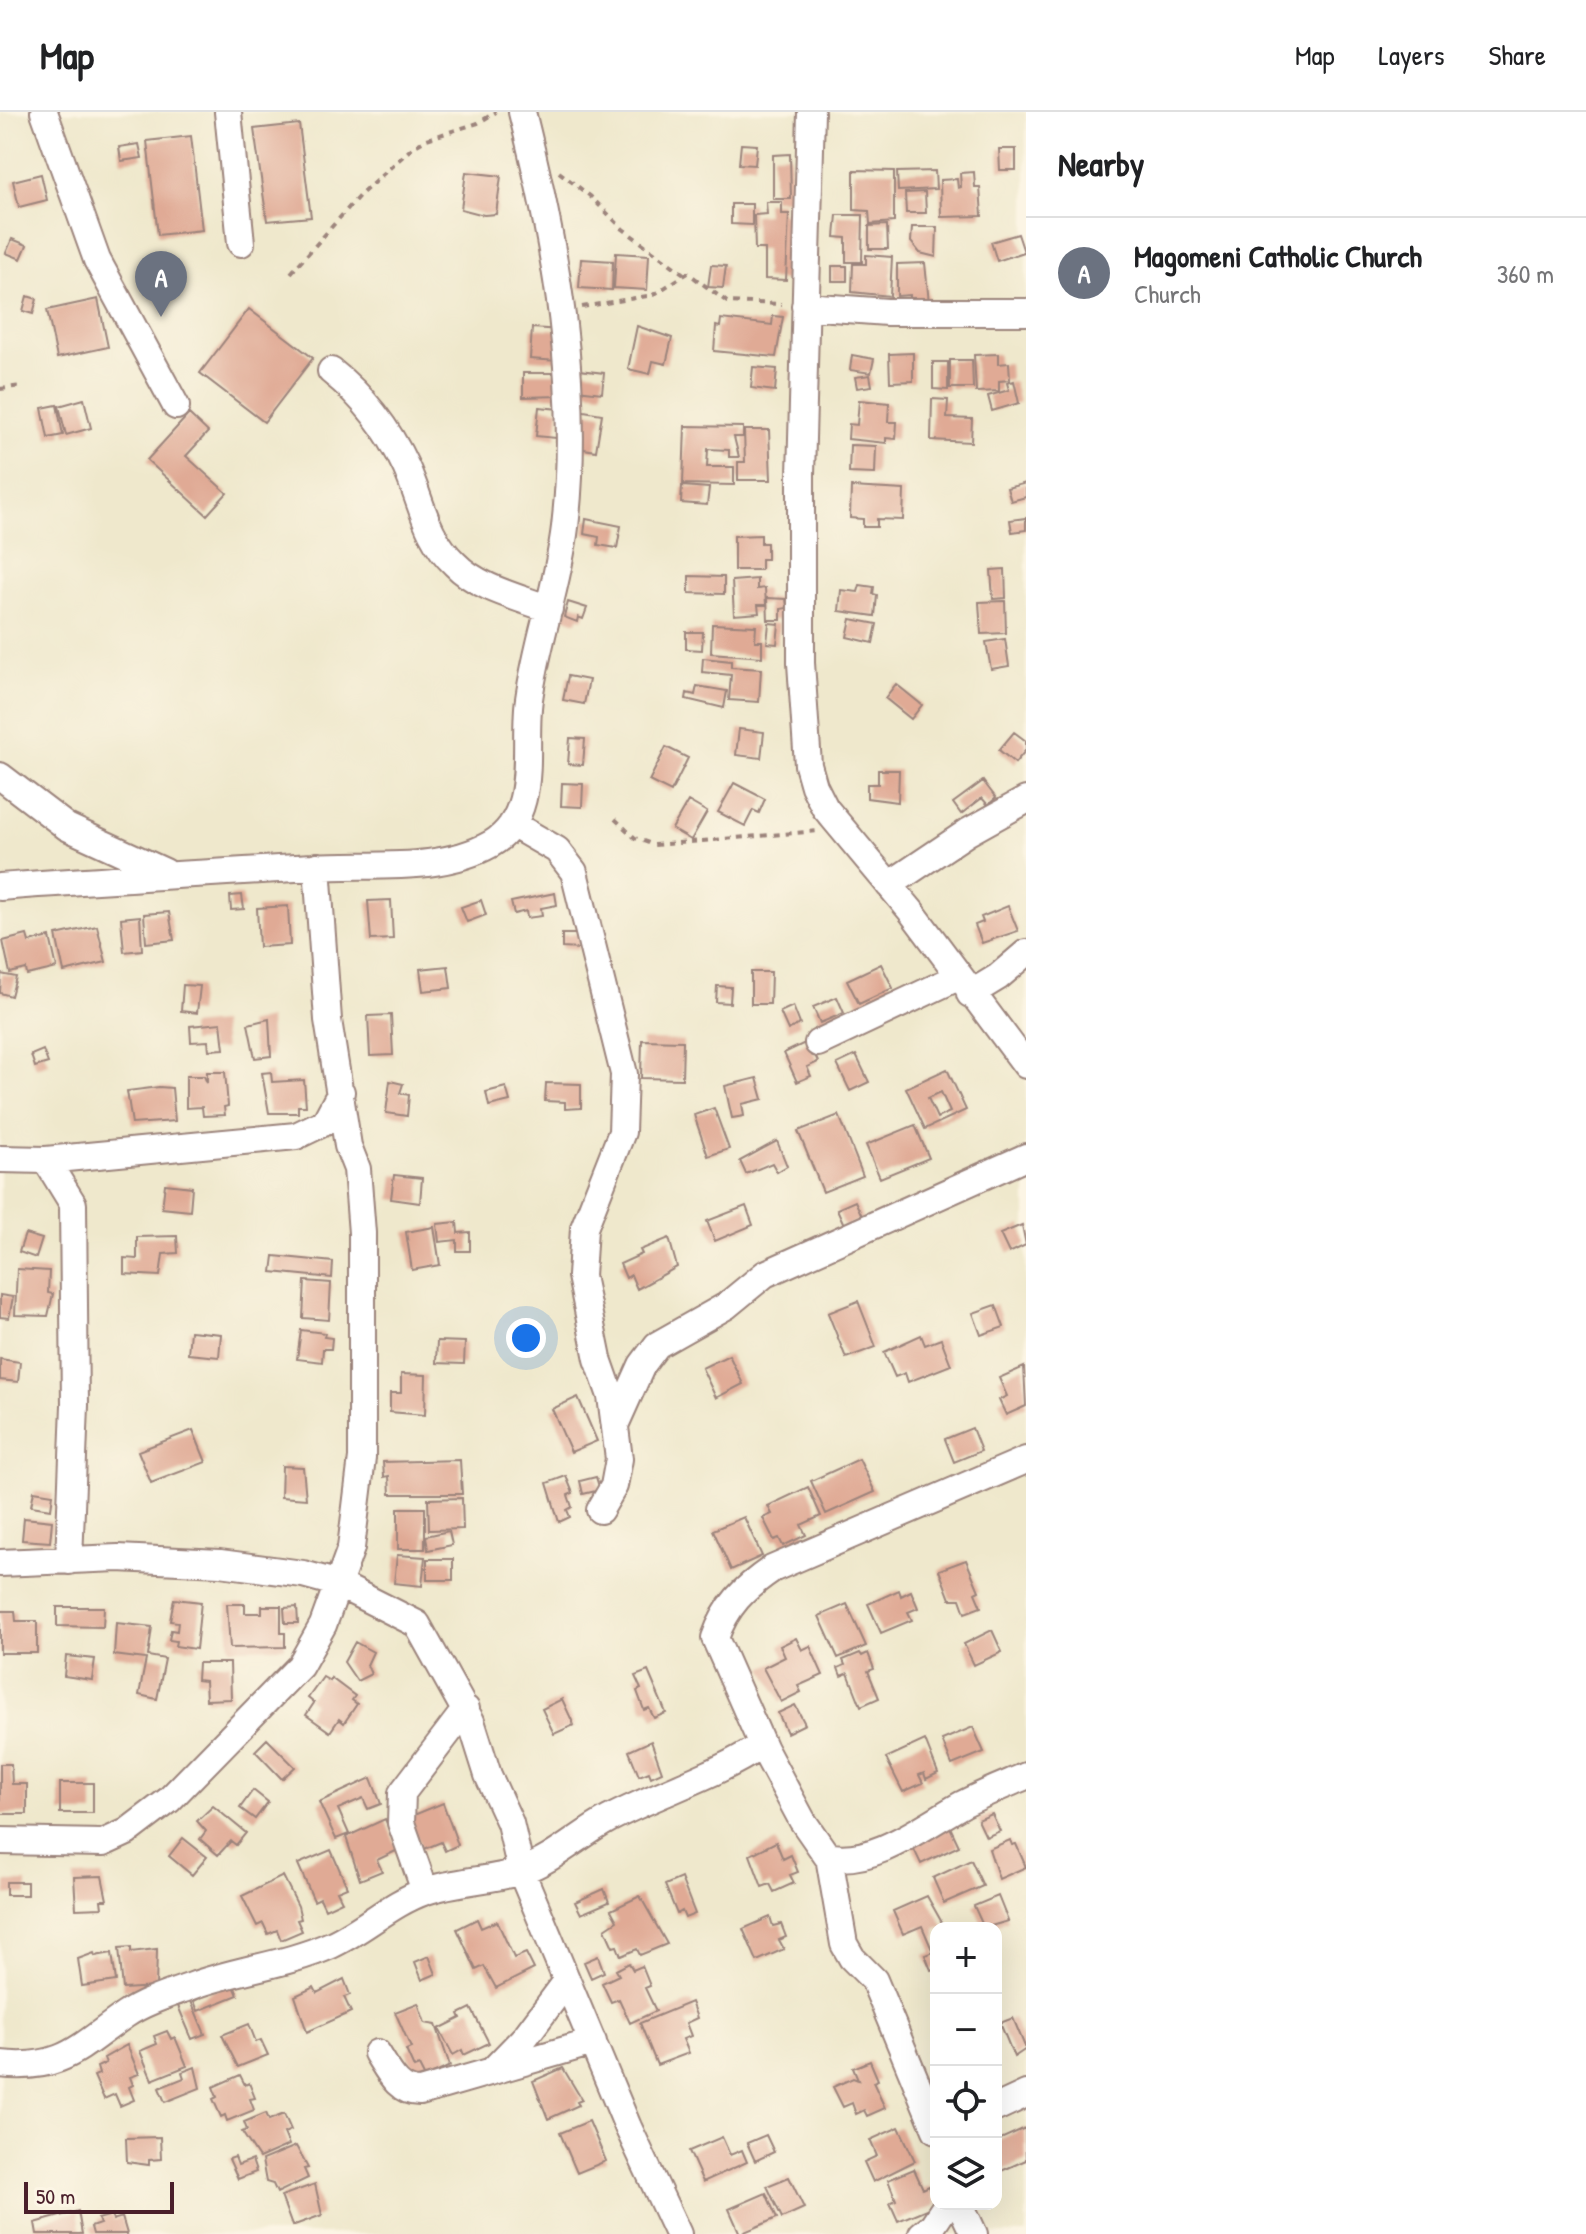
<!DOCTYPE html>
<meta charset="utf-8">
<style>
:root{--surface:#fff;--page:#f2f2f2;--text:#202124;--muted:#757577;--line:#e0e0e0;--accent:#1a73e8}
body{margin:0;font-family:"Patrick Hand",sans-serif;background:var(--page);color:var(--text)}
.controls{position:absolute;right:24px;bottom:24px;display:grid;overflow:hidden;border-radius:16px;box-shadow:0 8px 32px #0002}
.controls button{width:72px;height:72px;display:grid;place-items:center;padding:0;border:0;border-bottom:2px solid var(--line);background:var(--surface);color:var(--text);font:40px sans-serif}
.scale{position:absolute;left:24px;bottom:20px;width:150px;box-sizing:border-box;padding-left:8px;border:4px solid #4a1f2b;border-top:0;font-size:22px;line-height:28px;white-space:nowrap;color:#4a1f2b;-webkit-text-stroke:6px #fcf5e5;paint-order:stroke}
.you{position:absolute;left:526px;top:1226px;width:28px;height:28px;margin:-20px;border:6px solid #fff;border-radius:50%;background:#1a73e8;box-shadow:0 0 0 12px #1a73e833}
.badge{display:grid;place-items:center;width:52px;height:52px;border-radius:50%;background:var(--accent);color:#fff;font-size:26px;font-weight:700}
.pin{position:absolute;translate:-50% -66px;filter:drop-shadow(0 2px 4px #0008)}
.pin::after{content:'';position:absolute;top:42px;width:28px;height:24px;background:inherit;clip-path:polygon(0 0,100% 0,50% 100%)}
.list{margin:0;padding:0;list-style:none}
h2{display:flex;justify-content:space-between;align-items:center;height:104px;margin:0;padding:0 32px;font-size:34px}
h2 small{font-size:26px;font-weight:400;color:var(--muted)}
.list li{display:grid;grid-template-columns:52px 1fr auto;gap:24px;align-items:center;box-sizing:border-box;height:112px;padding:0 32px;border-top:2px solid var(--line)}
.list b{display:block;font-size:30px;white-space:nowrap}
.list p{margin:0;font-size:26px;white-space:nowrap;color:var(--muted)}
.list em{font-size:26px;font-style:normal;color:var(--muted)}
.icon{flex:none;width:44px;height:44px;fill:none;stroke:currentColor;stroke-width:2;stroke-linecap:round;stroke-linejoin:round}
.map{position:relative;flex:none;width:1026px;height:2122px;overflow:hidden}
header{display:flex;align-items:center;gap:48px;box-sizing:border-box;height:112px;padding:0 40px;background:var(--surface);border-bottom:2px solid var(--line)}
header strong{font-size:38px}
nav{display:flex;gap:44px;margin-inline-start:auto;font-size:28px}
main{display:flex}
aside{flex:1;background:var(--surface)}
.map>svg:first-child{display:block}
.building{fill:#e0aa95;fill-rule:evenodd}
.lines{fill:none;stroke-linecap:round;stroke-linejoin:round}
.minor-casing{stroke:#9c847c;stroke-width:30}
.path{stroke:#9c847c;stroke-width:4;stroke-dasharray:6 6;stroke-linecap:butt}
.minor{stroke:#fff;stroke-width:26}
</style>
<header>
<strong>Map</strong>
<nav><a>Map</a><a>Layers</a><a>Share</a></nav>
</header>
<main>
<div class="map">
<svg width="1026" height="2122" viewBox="0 0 1026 2122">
<rect width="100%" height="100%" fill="#fcf5e5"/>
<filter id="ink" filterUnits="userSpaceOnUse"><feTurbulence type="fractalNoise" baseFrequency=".0125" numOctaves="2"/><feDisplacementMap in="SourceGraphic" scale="16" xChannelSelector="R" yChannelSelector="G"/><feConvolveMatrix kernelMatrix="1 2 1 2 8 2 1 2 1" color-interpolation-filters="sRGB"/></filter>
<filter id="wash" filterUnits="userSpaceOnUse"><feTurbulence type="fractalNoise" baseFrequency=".006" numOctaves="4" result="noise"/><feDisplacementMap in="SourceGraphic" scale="32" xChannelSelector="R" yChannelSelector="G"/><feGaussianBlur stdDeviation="1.8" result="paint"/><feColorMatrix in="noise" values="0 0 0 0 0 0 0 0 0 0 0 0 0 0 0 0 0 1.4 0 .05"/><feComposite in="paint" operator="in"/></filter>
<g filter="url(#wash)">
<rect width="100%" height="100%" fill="#efe8cc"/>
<g id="blocks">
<!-- building -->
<path class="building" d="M299 12 311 105 267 109 254 17Z
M191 24 202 118 158 123 147 29Z
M139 32 142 46 121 49 119 35Z
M741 32 757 33 755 53 739 52Z
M999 37H1016V58H1000Z
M790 42 791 87H773V43Z
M854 58 894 59V110L870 112 869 99 854 98Z
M935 59 936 77 898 79 897 60Z
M466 60 501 64 496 102 484 103 461 97Z
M974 60 975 75H980L982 104 941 105 940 68 957 67 958 76 961 75 960 61Z
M41 62 47 88 19 95 13 69Z
M925 80 926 101H906L905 81Z
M766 90H782V102H789L786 168 765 167V137H755L754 103 767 102Z
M731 92H752V113L731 112Z
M837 103H863L862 150H846V126L835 125Z
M887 113 888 137H869V114Z
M912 115H937L936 145 920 141 911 130Z
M1018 122 1024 140 997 149 991 130Z
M12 127 27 133 21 147 6 141Z
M616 141 649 143 647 178 614 176Z
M866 143 892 145 890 184 852 180 853 152H866Z
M581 147 613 149 612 178 579 176Z
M925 151 929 191H910V183L897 184V152Z
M711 153 726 154 723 176 708 175Z
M832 154H847V169H832Z
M27 184 37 187 33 202 23 199Z
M98 187 108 235 57 246 47 198Z
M249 197 313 246 264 310 200 261Z
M773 204 783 205 776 245 714 239 716 214 720 215 721 207 772 213Z
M637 214 672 226 666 252 653 249 650 262 628 257Z
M532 216 560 218 558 249 530 247Z
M913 241V269L890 270 889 242Z
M998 242V252L1009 251 1010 268 999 269V279L976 280 974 243Z
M852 243 874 247 871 261 850 258Z
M950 248H972L973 276H950Z
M933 250H948V278L933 277Z
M753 255 777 257 775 279 751 276Z
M579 258 604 261 602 281 577 278Z
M523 261H560L561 284 523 285Z
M870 263 872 274 857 276 855 265Z
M1014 269 1019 291 992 299 988 284 1009 278 1007 271Z
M84 287 91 316 66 323 59 294Z
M932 287 948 288 947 306 972 307 971 330 931 328Z
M859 288 889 291 888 310H897L896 327 886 326V331L848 327 849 312 857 313Z
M57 293 63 323 48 326 42 296Z
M539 295 559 297 556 326 536 324Z
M578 298 602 302 596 339 572 335Z
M189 302 208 320 186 344 227 381 207 403 147 348Z
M685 314 743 315V325H734L739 345H729V338L708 337 707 355H734V373L683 372Z
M744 318H769L771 368H738V350H745Z
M850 333 876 334 875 362 849 361Z
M1026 371V385L1011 389 1007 376Z
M682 374 709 376 707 393 681 391Z
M851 375 904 378 903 408 877 407V415H863V407L850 406Z
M1026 406V418L1012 420 1010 408Z
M586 407 621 414 617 436 598 433 599 425 584 422Z
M761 423V431H767V447H761V458H734V424Z
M1005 457 1006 486 993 487 991 458Z
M689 464 724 465V482L689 481Z
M757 467V477L765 476 766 493H758L759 501 734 503 732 469Z
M860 473 874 475 873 482 877 483 875 504 839 499 841 478 858 480Z
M767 486 786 487 787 496 781 497V508H768Z
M1005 489 1006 521 981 522 979 490Z
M568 490 587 496 583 507 578 505 577 510 564 505Z
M851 507 877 512 873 531 847 525Z
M769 511 779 512 777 532 767 531Z
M712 512 756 514 755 529H762V545L711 541Z
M686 520H703L702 538 686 537Z
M1005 527 1009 554 991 557 986 530Z
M703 546 731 549V555L761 557 759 590 729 588 731 563 702 560Z
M568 564 589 568 584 592 563 588Z
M896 572 922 593 911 607 885 586Z
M697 574 727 579 724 596 686 587 687 581 695 583Z
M739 617 764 620 761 646 736 643Z
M1014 620 1026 629V638L1015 651 999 638Z
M570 626 585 627 583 653 568 652Z
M666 635 688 646 671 680 649 669Z
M878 658H899L898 690 867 686V672H878Z
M983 669 996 686 988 693 982 686 961 702 953 691Z
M562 671 583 672 582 695 561 694Z
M734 671 765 687 759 701 753 698 745 714 718 700Z
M688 689 707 700 691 728 672 717Z
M555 781 557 793 541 796 542 804 527 806 526 799 514 802 511 790Z
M242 783 244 797 231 798 230 784Z
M391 788 393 827 371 828 368 789Z
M481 788 486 803 467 810 461 795Z
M288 794 290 833 259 835 257 796Z
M1008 794 1018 819 982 831 975 813 983 810 981 805Z
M169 800 174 828 146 831 144 802Z
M140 804 142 838 124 840 121 806Z
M97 814 106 850 64 860 56 823Z
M562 822H579V837L562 836Z
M27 823 29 830 50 825 57 856 27 863 26 857 10 861 3 829Z
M881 852 893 876 859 892 847 868Z
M448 854 451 876 423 879 420 857Z
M751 860H771L770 892H751Z
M1 862 16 865 11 884 0 881Z
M183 873 200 874 197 901 181 899Z
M717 874 731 875 730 891 716 890Z
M837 885 844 901 820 911 813 895Z
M793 894 800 912 788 918 780 900Z
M391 903 393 943 370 944 368 904Z
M269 907 271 944 255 946 248 912Z
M221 911 224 937 209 938 208 929 191 930 190 914Z
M642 928 683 929 682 967 641 966Z
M809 929 818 950 807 955 811 964 797 970 784 941Z
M43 938 48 951 35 955 31 943Z
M856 943 869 970 850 979 837 952Z
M947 957 966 998 925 1017 906 976ZM941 980 950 1000 937 1006 928 986Z
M207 960H225L228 994 224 995 225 1003 203 1004 202 995 186 996V964H204L207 971Z
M271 960 272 970 304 968 306 994H298V1001H269L262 961Z
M757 966 763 987 742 992 744 1004 732 1006 725 974Z
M390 969 403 972 400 981 409 983 407 1004 386 1001Z
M546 971 581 972V996L565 997V990L545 989Z
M159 975 172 976 175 1009 132 1012 127 979Z
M506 975 510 989 489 994 486 980Z
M714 996 729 1037 708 1044 694 1003Z
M839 1003 863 1064 823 1080 798 1019Z
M915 1013 929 1046 880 1066 866 1033Z
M777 1029 787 1054 777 1060 772 1051 746 1062 740 1049Z
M394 1063 422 1066 420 1091 391 1087Z
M165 1072 192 1075 190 1099 162 1096Z
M855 1089 863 1106 845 1115 837 1097Z
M746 1094 753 1113 715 1129 707 1109Z
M457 1110 458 1121 470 1120V1139H457V1128L439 1130 437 1112Z
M1022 1113 1026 1133 1009 1141 1000 1122Z
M434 1115 440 1153 412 1158 406 1120Z
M25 1122 42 1127 36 1146 19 1140Z
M177 1124 178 1141 163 1142 160 1164 124 1162V1146L137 1147V1125Z
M669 1126 677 1155 637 1177 631 1163 626 1166 620 1152 642 1142 640 1138Z
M274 1144 333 1150 332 1166 272 1160Z
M17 1157 49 1159 48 1181 53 1182 48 1204 15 1203Z
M305 1169 331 1171 329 1208 303 1206Z
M0 1183 13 1185 9 1206 0 1205Z
M858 1189 876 1235 846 1246 828 1201Z
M996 1193 1004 1215 981 1223 973 1201Z
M301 1218 325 1221 324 1225 332 1226 331 1237H323L322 1250 297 1247Z
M190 1219 221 1222 219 1245 188 1242Z
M921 1223 925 1233 941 1227 951 1253 908 1270 905 1261 895 1265 884 1240Z
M437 1229 465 1230 464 1252 436 1251Z
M729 1243 743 1272 716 1286 702 1256Z
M0 1247 20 1250 18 1270 0 1268Z
M1024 1255 1026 1294 1006 1303 999 1288 1007 1284 999 1266Z
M401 1262 426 1263 425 1303 390 1300V1281H401Z
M578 1285 597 1329 571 1340 552 1297Z
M972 1316 981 1339 954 1350 945 1327Z
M193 1318 206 1350 151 1371 138 1339Z
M859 1347 875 1380 826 1402 811 1369Z
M460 1348 462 1382H390L389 1364 384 1365 383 1350Z
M282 1354 303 1355 306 1387 281 1385Z
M566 1364 573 1381 568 1383 572 1395 567 1398 570 1405 559 1410 547 1371Z
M596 1365 600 1378 583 1382 580 1369Z
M808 1375 821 1404 801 1413 806 1423 783 1434 779 1426 774 1428 763 1406 772 1402 768 1394Z
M34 1379 53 1382 51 1397 31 1394Z
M462 1386 463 1417 429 1418 428 1387Z
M398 1396H425V1437H398Z
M744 1405 762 1444 731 1458 713 1418Z
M24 1406 52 1409 50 1430 22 1428Z
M449 1419 452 1433 428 1438 426 1424Z
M397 1443 425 1445 422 1474 394 1471Z
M427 1447H453V1468H427Z
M966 1448 979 1479 975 1481 981 1495 965 1501 960 1487H950L939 1458Z
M899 1478 901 1484 911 1479 918 1496 908 1500 912 1508 881 1521 868 1492Z
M174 1487 201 1490 196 1537 175 1534 176 1529 169 1528 171 1518 177 1519 178 1510 170 1509Z
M227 1492H245V1501H262V1494H281V1521H285V1535L230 1536Z
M847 1492 866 1534 838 1546 819 1504Z
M57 1495H104L103 1515 57 1514Z
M297 1495 298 1511H285L284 1496Z
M0 1499H15L16 1509H37V1541H0Z
M116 1511 152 1515 148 1544 165 1547 157 1587 139 1583 146 1547 114 1543Z
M992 1518 1002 1540 974 1553 964 1532Z
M796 1526 802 1538 810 1534 823 1563 798 1574 801 1580 781 1590 763 1556 785 1545 780 1534Z
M355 1530 373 1540 367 1553 371 1562 357 1569 344 1550Z
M860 1541 862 1544 868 1541 874 1557 868 1559 879 1586 861 1594 848 1561 841 1564 838 1556 845 1553 843 1548Z
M66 1544 95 1547 92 1568 64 1564Z
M198 1551H230L231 1587 206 1588 205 1569 197 1568Z
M648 1559 666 1601 654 1606 649 1596 644 1598 637 1579 641 1577 635 1564Z
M323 1565 330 1569 331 1566 355 1584 352 1588 357 1592 344 1611 339 1607 330 1620 306 1603 314 1591 308 1586Z
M562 1587 574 1613 554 1622 542 1597Z
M795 1593 805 1612 787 1621 778 1601Z
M973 1615 984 1640 952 1653 942 1628Z
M267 1627 295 1655 282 1667 255 1639Z
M925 1628 938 1661 926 1667 924 1661 919 1663 923 1671 903 1680 886 1646Z
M651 1629 662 1660 651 1665 649 1660 639 1664 629 1639Z
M0 1652H11L12 1672H27V1702H0Z
M371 1666 381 1692 368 1697 363 1686 338 1697 349 1722 336 1727 319 1690Z
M60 1671H93V1701H60Z
M253 1678 268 1690 255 1707 240 1696Z
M443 1691 458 1733 445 1739 441 1730 422 1738 409 1705Z
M213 1694 246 1721 236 1733 231 1729 218 1743 200 1727 206 1719 197 1709Z
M992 1702 1000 1719 986 1725 978 1708Z
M385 1707 398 1738 377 1748 382 1759 360 1768 346 1725Z
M949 1713 959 1734 921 1752 911 1731Z
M183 1726 207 1745 192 1763 169 1744Z
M1010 1728 1012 1733 1016 1732 1026 1755 999 1767 989 1737Z
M776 1730 783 1747 791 1743 798 1760 790 1763 794 1771 774 1780 770 1772 762 1775 750 1743Z
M331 1738 347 1775 337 1779 342 1789 325 1797 320 1786 314 1789 298 1752Z
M971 1748 983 1774 944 1791 933 1766Z
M102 1764 107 1788H101L102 1796 76 1797 74 1765Z
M283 1764 298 1794 301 1807 297 1808 302 1819 281 1828 277 1818 268 1822 263 1811 257 1814 242 1784Z
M681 1766 695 1802 685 1806 682 1799 677 1802 665 1773Z
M6 1770H27V1783H6Z
M604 1777 609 1790 581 1802 575 1790Z
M640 1784 667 1832 640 1843 637 1837 621 1844 617 1834 613 1835 605 1817 617 1809 611 1798Z
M927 1784 945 1816H936V1856L931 1858 925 1843 933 1840 922 1814 903 1822 893 1799Z
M998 1784 1008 1809 984 1816 974 1794Z
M770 1805 773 1814 781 1812 786 1825 779 1828 784 1837 757 1849 743 1817Z
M477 1807 481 1816 497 1809 514 1846 526 1841 534 1857 496 1876 484 1854 476 1858 457 1817Z
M131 1835V1840L157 1837 156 1875 123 1877 119 1836Z
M94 1841 95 1844 112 1841 116 1869 82 1874 78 1847Z
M429 1844 436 1862 422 1868 415 1850Z
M598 1844 604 1860 591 1866 584 1850Z
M629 1851 633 1858 642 1854 650 1874 645 1876 656 1899 630 1911 619 1887 611 1890 602 1871 619 1863 616 1858Z
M344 1867 350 1883 344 1885 351 1900 307 1920 295 1884 314 1875 317 1881Z
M232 1869 238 1883 198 1899 194 1889Z
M191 1889 205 1922 192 1927 178 1894Z
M691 1890 697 1906 686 1911 691 1924 683 1927 689 1941 657 1953 640 1911Z
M418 1891 425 1911 436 1913 450 1954 425 1966 419 1954 414 1956 406 1938 411 1936 395 1900Z
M471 1896 489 1931 464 1943 462 1938 453 1943 439 1917 461 1906 459 1902Z
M1013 1906 1026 1937 1014 1945 1000 1911Z
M249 1912 256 1930 261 1928 268 1943 238 1955 222 1923Z
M167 1919 171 1927 175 1925 187 1954 152 1968 140 1939 157 1932 154 1924Z
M127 1933 139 1962 130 1965 133 1973 129 1975 134 1988 120 1994 115 1982 104 1987 94 1964 99 1962 97 1955 106 1951 104 1946Z
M870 1949 878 1968 873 1970 885 1996 867 2004 864 1998 856 2002 852 1991 843 1995 833 1975 853 1966 858 1968 853 1956Z
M195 1955 200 1976 165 1990 159 1976 184 1966 182 1960Z
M563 1956 582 1988 577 1990 579 1993 548 2007 533 1969Z
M240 1963 245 1973 249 1971 255 1986 250 1987 254 1998 227 2009 225 2003 221 2005 213 1987 217 1985 213 1975Z
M266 2001 269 2008 284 2002 291 2018 284 2021 289 2033 259 2046 242 2020 247 2018 244 2010Z
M589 2009 606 2049 577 2061 560 2021Z
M899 2015 915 2049 873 2070 864 2050 877 2044 870 2028Z
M1025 2016 1026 2048 999 2060 996 2029Z
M766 2023 774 2040 755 2049 747 2031Z
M160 2025 161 2047 149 2048V2053L127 2050 126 2026Z
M722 2025 730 2043 742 2038 747 2050 703 2070 689 2039Z
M296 2034 308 2056 304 2057 308 2066 277 2081 273 2072 266 2070 262 2048Z
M235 2045 238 2053 252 2048 256 2060 238 2067 229 2047Z
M914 2057 923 2077 929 2074 936 2093 898 2109 890 2091 896 2088 888 2068Z
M789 2065 804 2096 782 2106 767 2074Z
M315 2072 322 2103 292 2114 281 2084Z
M766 2081 777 2106 740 2122 729 2097Z
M78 2099 82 2122H37L35 2111Z
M112 2103 113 2108 122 2105 127 2122H93L91 2115 100 2112 98 2107Z"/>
</g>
</g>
<g filter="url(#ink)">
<use href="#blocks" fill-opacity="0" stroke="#9c847c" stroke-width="2"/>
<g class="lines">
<defs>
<path id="minor" d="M44 0 97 148 176 294
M228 0 241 131
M811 0 801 363V551L808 653 814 674 825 696 911 799 1026 953
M805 194 887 200H1026
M331 259C364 285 388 316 406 355 422 390 425 424 455 452 478 476 518 485 549 497
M0 664 67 715 165 760
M512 712 557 738 574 760 624 962 622 1020 584 1116 581 1164 598 1247 611 1284 619 1347 614 1374 600 1398
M889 773 968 720 1026 688
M0 775C104 767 208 761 313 755 370 751 440 761 491 732 541 703 522 633 529 587 537 529 558 474 565 415 581 275 556 136 522 0
M970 882 998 865 1026 841
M818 931 958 865
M0 1047 46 1048 296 1024 325 1010 341 980
M46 1048 73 1092 75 1293 69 1449
M616 1311 642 1253 657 1233 726 1194 765 1162 1026 1045
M1026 1348 772 1457C744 1476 726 1494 715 1526L764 1637 802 1708 827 1744C872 1755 925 1713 963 1692 984 1681 1005 1673 1026 1664
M0 1451 118 1446 220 1451 303 1462 336 1471 417 1512 471 1609 488 1663 510 1711 521 1759 628 2015 678 2122
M0 1729 103 1731 127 1720 169 1688 300 1554 323 1513 351 1436 362 1346V1121L357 1057 348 1034 328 908 317 754
M829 1745 844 1832 852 1846 874 1868 936 2018
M425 1779 401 1711 402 1681 466 1597
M377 1941C388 1958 398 1981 420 1980L593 1930
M0 1952C62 1959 79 1935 125 1903 144 1890 170 1882 192 1874 238 1857 286 1853 331 1833 364 1818 391 1791 426 1779 457 1768 490 1769 521 1759 554 1748 579 1723 609 1707 660 1680 714 1665 762 1633
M493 1958 525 1925 567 1869
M996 1996 1026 1982
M960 2092 974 2122
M922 2122 933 2113 947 2092"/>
</defs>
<!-- minor casing -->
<use href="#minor" class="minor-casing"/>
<!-- path -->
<path class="path" d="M559 60 590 84 623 117 684 162
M291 161 359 84 412 36 427 27 478 11 496 0
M582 195 653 183 688 161 727 190 782 192
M0 277 21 274
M615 707 635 726 654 733 818 719"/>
<!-- minor -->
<use href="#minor" class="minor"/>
</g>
</g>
</svg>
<div class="controls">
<button>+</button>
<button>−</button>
<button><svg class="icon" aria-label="locate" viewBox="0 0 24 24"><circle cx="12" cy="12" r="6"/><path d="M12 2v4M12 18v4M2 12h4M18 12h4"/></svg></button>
<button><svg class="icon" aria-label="layers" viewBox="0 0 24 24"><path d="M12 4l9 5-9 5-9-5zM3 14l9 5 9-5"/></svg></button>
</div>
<div class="scale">50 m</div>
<div class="you"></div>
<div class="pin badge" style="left:161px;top:205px;background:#6b7280">A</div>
</div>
<aside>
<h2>Nearby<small></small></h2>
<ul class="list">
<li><span class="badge" style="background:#6b7280">A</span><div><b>Magomeni Catholic Church</b><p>Church</p></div><em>360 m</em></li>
</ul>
</aside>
</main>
